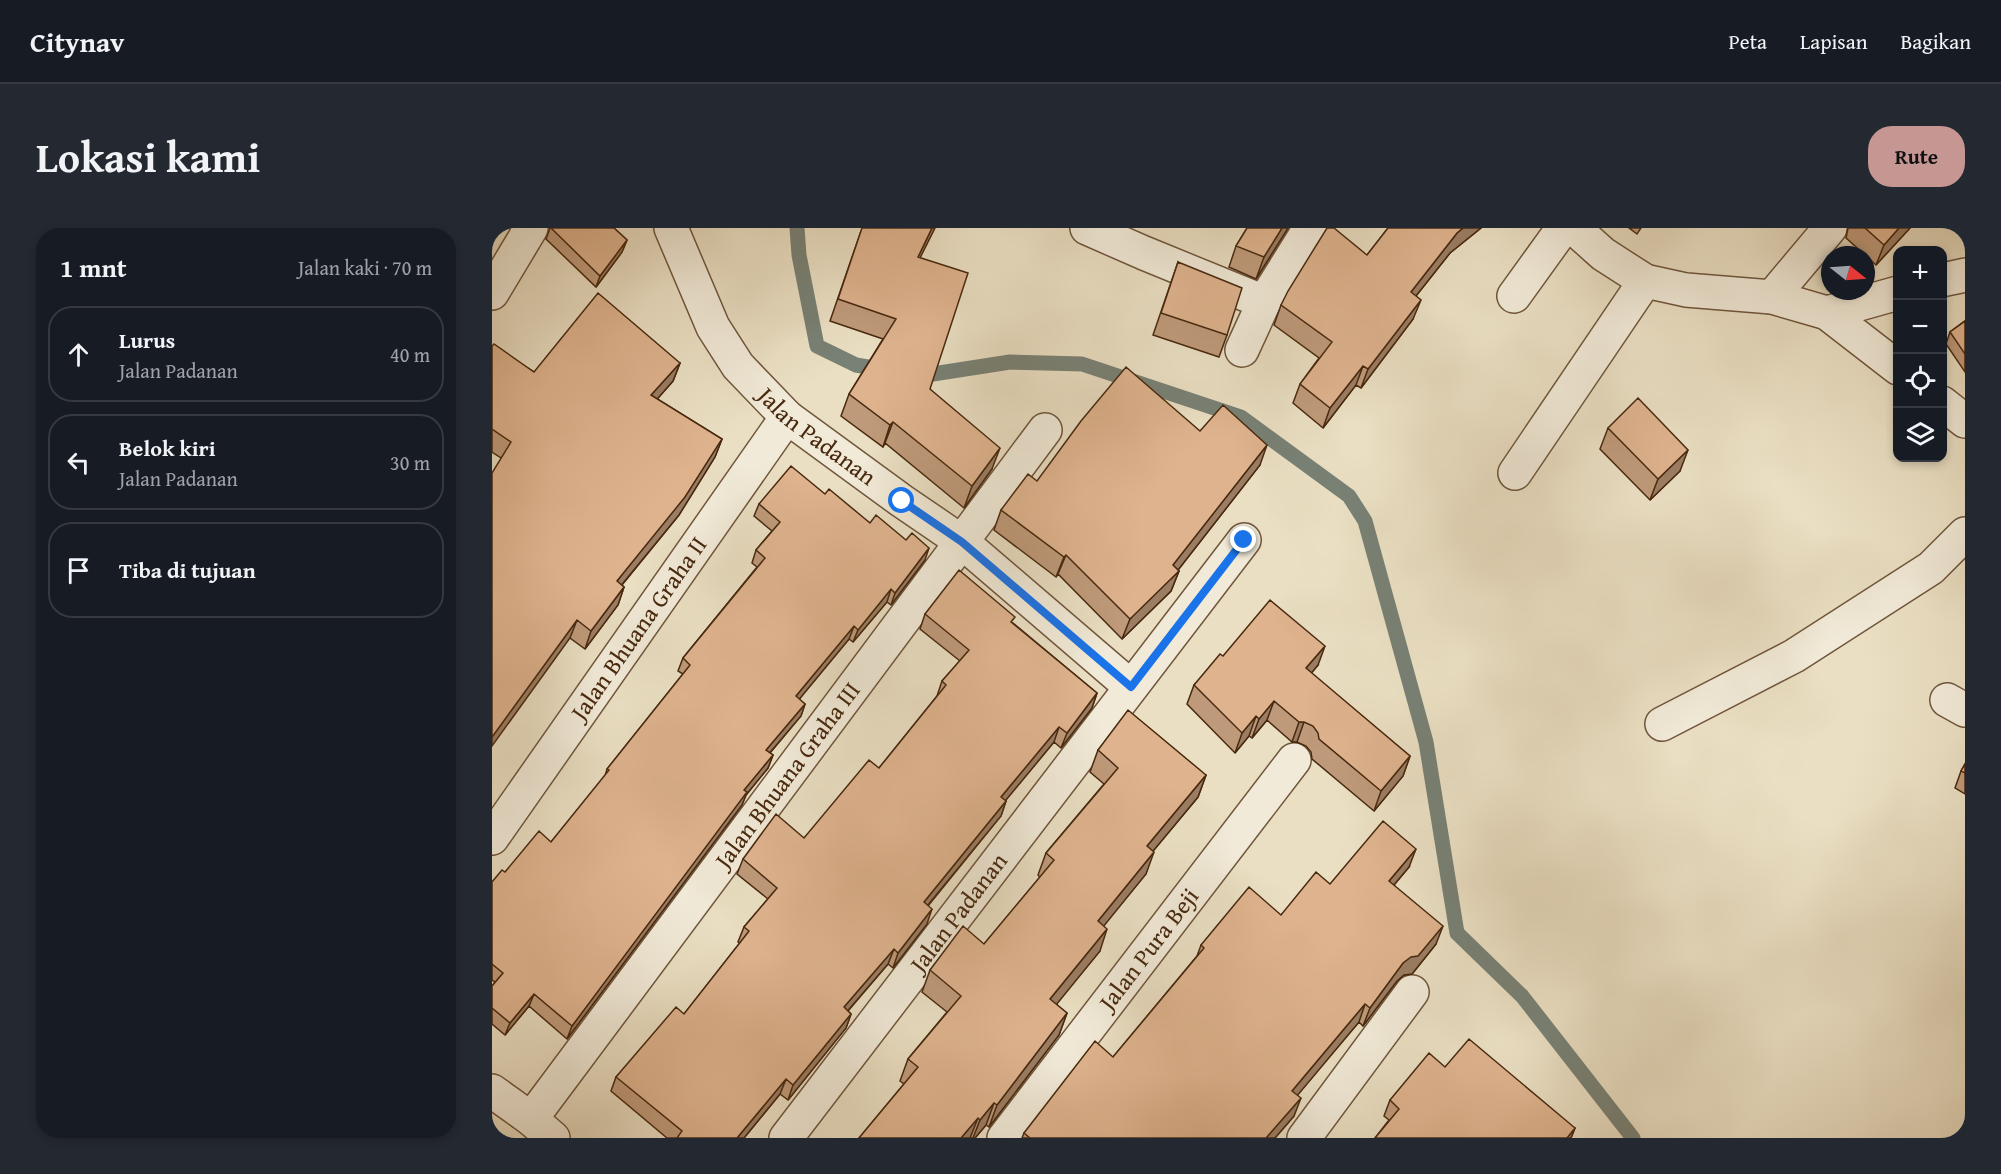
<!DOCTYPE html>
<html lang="id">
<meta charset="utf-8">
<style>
:root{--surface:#171b24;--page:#242831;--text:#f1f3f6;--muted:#9ea1a6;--line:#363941;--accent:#c59692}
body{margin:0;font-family:"Gentium Book Plus",serif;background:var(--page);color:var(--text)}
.controls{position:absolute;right:18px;top:18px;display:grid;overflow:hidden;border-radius:12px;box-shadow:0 3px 9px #0003}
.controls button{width:54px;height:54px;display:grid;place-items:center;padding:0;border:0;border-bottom:2px solid var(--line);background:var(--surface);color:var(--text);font:30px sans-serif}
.compass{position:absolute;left:1329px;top:18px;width:54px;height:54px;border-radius:50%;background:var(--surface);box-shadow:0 3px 9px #0003;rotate:107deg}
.stop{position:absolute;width:18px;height:18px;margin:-14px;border:4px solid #1a73e8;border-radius:50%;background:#fff}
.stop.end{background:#1a73e8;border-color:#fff;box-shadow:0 2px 6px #0008}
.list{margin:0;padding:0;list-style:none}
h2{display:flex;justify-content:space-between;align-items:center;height:78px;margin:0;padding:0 24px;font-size:26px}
h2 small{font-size:20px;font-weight:400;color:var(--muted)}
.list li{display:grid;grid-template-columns:39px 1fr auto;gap:18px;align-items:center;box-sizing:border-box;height:96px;margin:0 12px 12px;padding:0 12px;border:2px solid var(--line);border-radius:24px}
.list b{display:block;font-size:22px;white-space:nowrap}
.list p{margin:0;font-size:20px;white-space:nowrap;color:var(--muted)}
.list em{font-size:20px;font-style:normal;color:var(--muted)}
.icon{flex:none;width:33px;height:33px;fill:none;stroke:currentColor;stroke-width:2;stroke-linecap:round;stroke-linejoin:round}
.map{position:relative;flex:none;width:1473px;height:910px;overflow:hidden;border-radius:24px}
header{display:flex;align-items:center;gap:36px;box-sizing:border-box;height:84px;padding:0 30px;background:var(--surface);border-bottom:2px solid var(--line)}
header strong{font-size:28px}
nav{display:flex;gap:33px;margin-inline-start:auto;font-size:21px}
.intro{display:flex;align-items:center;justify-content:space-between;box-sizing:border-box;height:144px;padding:0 36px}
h1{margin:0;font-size:42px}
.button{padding:15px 27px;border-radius:24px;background:var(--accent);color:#111;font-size:21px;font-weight:700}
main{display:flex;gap:36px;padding:0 36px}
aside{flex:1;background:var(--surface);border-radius:24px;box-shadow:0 3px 9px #0003}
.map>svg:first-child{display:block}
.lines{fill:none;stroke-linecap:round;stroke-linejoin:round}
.stream{stroke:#788175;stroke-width:15}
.street-casing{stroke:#70563c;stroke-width:36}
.street{stroke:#f1ead8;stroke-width:33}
.wall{fill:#bf9a7a;stroke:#48290f;stroke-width:1.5}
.shaded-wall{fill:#9b7d63;stroke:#48290f;stroke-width:1.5}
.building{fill:#deb38e;stroke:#48290f;stroke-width:1.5}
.route{stroke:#1a73e8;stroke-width:8}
.labels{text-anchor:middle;stroke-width:4.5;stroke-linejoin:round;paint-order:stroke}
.street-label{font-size:24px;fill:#48290f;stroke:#f1ead8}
</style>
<header>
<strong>Citynav</strong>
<nav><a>Peta</a><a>Lapisan</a><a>Bagikan</a></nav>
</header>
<div class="intro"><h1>Lokasi kami</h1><a class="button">Rute</a></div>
<main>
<aside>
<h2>1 mnt<small>Jalan kaki · 70 m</small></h2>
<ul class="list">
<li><svg class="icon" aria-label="ahead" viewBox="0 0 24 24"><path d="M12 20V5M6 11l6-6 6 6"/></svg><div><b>Lurus</b><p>Jalan Padanan</p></div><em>40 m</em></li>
<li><svg class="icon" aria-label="left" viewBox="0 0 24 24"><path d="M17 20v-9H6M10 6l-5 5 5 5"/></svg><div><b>Belok kiri</b><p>Jalan Padanan</p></div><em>30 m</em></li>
<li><svg class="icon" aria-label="arrive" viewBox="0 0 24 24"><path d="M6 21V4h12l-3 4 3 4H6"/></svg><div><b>Tiba di tujuan</b></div></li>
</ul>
</aside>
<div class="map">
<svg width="1473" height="910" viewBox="0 0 1473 910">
<rect width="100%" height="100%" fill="#eadfc3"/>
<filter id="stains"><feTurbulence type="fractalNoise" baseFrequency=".00333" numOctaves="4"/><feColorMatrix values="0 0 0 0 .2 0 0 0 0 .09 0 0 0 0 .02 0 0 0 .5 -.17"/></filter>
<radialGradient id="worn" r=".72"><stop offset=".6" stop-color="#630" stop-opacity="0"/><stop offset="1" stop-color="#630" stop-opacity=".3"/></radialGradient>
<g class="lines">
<!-- stream -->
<path class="stream" d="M305 0 307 27 325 118 364 137 393 142
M422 147 428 148 518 134 590 136 749 189 857 268 873 293 934 514 965 705 1030 768 1141 910"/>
<defs>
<g id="street">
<path id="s1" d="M179 0 221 99 246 138 295 189 410 273 470 314 639 459"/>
<path d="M595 0 652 25 772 74"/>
<path d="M1082 0 1111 26 1153 53 1194 62 1280 69 1335 85 1406 140"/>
<path d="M1450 52 1473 47"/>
<path d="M0 65 39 0"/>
<path d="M1022 68 1071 0"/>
<path d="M1280 69 1338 0"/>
<path d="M1335 85 1406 65"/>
<path d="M750 122 772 74 818 0"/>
<path d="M1450 175 1473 193"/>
<path d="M1023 245 1153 53"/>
<path d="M1455 472 1473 482"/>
<path d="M1170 496 1302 428 1439 340 1473 306"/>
<path id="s2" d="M0 610 295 189"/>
<path d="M0 863 39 891 61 910"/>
<path id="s3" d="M39 891 553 202"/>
<path id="s4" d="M294 910 752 312"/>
<path id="s5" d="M512 910 802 532"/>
<path d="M812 910 920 764"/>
</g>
</defs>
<!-- street casing -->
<use href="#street" class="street-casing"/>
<!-- street -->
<use href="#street" class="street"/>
</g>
<!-- wall -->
<path class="wall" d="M58 0H122L135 12 130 24 104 59 54 11Z
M755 0H796L764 51 737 39 744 18Z
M896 0H989L958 25 924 68 921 91 869 160 864 157 831 200 801 175 808 156 827 130 782 97 789 77 875 27Z
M1137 0H1149L1145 6Z
M1356 0H1418L1384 37 1374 28V27H1373L1354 10Z
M369 3 428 29 438 161 500 241 472 280 393 215 391 219 349 188 357 166 391 111 338 93Z
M686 34 735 107 727 129 661 107Z
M1473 93V144L1454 116 1458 104Z
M0 118 42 144 188 135 181 153 165 171 230 211 223 229 187 287 130 357 132 359 126 377 93 421 78 410 9 230 0 224Z
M1116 200 1188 243 1158 272 1108 221Z
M708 203 768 237 686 342 687 343 679 363 630 411 566 346 564 349 502 302 509 282 545 253Z
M333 266 378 295 433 332 399 377 395 374 361 414 357 411 307 471 313 476 309 488 278 525 281 527 276 540 254 567 250 577 75 811 37 778 13 807 0 796V758L3 754 0 752V654L59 614 113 548 115 541 191 446 186 443 191 430 265 339 260 335 264 322 280 303 262 288 267 276Z
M433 386 521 395 605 465 600 480 569 520 562 514 513 573H514L509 588 436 678 435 696 401 740 396 736 356 783 359 786 354 800 296 872 288 866 252 910H175L119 863 124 849 192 786 248 715 246 714 252 699 276 671 245 646 251 631 312 610 387 540 445 468 450 453 468 433 428 401Z
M731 428 826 437 819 445 918 528 911 548 882 583 820 531 819 524 814 518 805 514H800L775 492 760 510 757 508 743 525 695 476 702 457Z
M606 522 714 547 706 569 661 623 654 646 611 698 608 723 564 776 575 785 567 807 497 899 494 897 483 910H367L412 856 408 853 416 831 455 784 430 764 438 742 492 716 548 649 546 647 554 625 612 556 598 544Z
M1473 536V566L1463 560 1469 543Z
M917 639 902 657 944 716 920 746 912 747 905 753 871 798 867 794 805 867 802 888 783 910H530L532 905 621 829 705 728 709 717 789 687 838 656Z
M953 839 1083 900 1079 910H883L897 892 892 888 898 872Z"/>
<!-- shaded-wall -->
<path class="shaded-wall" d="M440 0H443L418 50 426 29Z
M790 0H796L764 51 772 29Z
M971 0H989L958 25 912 83 919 64 965 5Z
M1407 0H1418L1384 37 1392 17Z
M135 12 130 24 104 59 108 48Z
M929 72 921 91 869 160 876 141Z
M188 135 181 153 153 185 159 167Z
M871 138 864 157 831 200 838 180Z
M401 194 393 215 391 219 398 197Z
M230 211 223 229 187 287 118 371 125 353Z
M775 217 768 237 679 351 687 343 679 363 630 411 638 391Z
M508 220 500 241 472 280 480 258Z
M1196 222 1188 243 1158 272 1166 251Z
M437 320 433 332 399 377 403 365Z
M574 327 566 346 564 349 572 329Z
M132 359 126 377 93 421 99 403Z
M399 361 395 374 361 414 366 402Z
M85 392 78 410 0 518V509Z
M362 398 357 411 300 480 304 468Z
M833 418 826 437 807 460 814 440Z
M605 465 600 480 569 520 575 505Z
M782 473 775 492 760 510 767 491Z
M313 476 309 488 270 534 274 522Z
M764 488 757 508 743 525 750 505Z
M807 494H812L805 514H800Z
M567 499 562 514 504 584 509 569Z
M281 527 276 540 254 567 250 577 75 811 80 798 252 562Z
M918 528 911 548 882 583 889 563Z
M714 547 706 569 647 640 655 618Z
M514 573 509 588 426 689 432 674Z
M924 621 917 639 890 671 897 653Z
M662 624 654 646 598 715 606 693Z
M440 681 435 696 401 740 406 725Z
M951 698 944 716 920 746 912 747 905 753 871 798 878 780 911 735Z
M615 701 608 723 551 793 558 771Z
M402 721 396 736 346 794 352 779Z
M42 766 37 778 13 807 18 795Z
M873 776 867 794 794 881 800 863Z
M575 785 567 807 497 899 505 877Z
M359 786 354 800 296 872 301 857Z
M294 851 288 866 252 910H245Z
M809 870 802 888 783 910H774Z
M502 875 494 897 483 910H481L488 892Z
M486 890 478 910H469Z
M1083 900 1079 910H1075Z"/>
<!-- building -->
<path class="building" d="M59 0H122L135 12 108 48Z
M370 0H440L426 29 476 45 438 161 508 220 480 258 401 194 398 197 357 166 404 91 346 71Z
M755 0H790L772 29 744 18Z
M835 0H842L875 27 896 0H971L965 5 919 64 929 72 876 141 871 138 838 180 808 156 840 114 789 77 796 63Z
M1373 0H1407L1392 17Z
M686 34 750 60 735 107 669 85Z
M106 65 188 135 159 167 230 211 193 269 125 353 132 359 99 403 85 392 0 509V245L19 214 0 201V118L2 116 42 144Z
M1473 93V126L1458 104Z
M634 139 708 203 731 177 775 217 681 337 687 343 638 391 574 327 572 329 509 282 536 246 545 253 589 193Z
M1146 170 1196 222 1166 251 1116 200Z
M299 238 333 266 337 261 378 295 384 287 414 312 420 305 437 320 403 365 399 361 366 402 362 398 304 468 313 476 274 522 281 527 252 562 255 564 80 798 42 766 18 795 0 780V758L11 745 0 736V654L10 642 13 644 47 603 59 614 117 542 115 541 198 437 191 430 273 330 264 322 288 294 267 276Z
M467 342 523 389 519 394 605 465 575 505 567 499 509 569 514 573 432 674 440 681 406 725 402 721 352 779 359 786 301 857 294 851 245 910H185L190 903 124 849 184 779 192 786 257 703 252 699 285 660 251 631 284 586 312 610 377 532 387 540 454 457 450 453 477 422 433 386Z
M778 372 833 418 814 440 918 528 889 563 827 511 826 505 821 498 812 494H807L782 473 767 491 764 488 750 505 702 457 728 426 731 428Z
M636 482 714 547 655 618 662 624 606 693 615 701 558 771 575 785 505 877 502 875 488 892 486 890 469 910H367L426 839 416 831 469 768 438 742 471 698 492 716 562 632 554 625 626 540 606 522Z
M1473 536V545L1469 543Z
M891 593 924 621 897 653 951 698 926 728 919 729 911 735 878 780 873 776 800 863 809 870 774 910H538L532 905 603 813 621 829 712 720 709 717 757 659 789 687 824 644 838 656Z
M977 811 1083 900 1075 910H883L907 881 898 872 937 825 953 839Z"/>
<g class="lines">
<!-- route -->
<path class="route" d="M410 273 470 314 639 459 752 312"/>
</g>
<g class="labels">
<!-- street labels -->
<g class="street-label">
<text dy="8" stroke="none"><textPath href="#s1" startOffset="260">Jalan Padanan</textPath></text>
<text dy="8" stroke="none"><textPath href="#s2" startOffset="256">Jalan Bhuana Graha II</textPath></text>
<text dy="8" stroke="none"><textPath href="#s3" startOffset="429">Jalan Bhuana Graha III</textPath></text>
<text dy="8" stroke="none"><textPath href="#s4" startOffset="284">Jalan Padanan</textPath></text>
<text dy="8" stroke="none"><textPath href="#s5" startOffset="238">Jalan Pura Beji</textPath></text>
</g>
</g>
<rect width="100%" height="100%" filter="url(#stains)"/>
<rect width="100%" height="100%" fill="url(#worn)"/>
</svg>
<div class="controls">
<button>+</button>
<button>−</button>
<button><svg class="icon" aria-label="locate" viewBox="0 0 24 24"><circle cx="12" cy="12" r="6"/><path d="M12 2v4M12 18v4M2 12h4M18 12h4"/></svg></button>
<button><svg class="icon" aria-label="layers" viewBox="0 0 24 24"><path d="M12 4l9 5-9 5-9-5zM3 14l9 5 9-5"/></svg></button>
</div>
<svg class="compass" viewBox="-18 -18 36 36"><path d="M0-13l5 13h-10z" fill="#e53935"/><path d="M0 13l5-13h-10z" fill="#9ea1a6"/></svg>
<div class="stop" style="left:410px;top:273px"></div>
<div class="stop end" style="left:752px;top:312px"></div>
</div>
</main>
